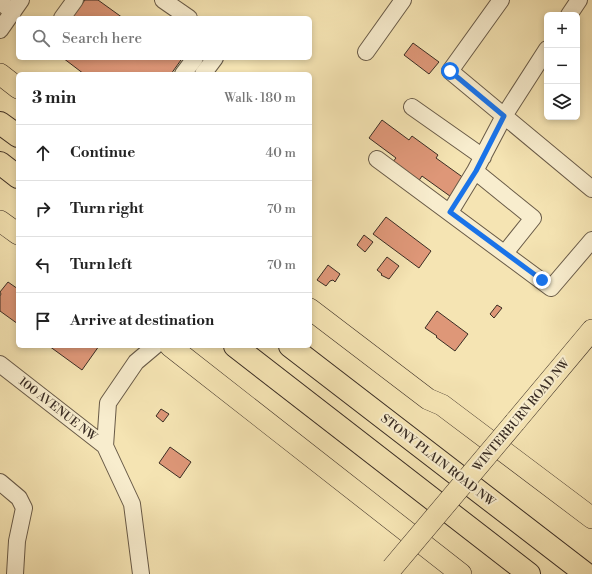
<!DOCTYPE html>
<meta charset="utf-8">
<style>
:root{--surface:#fff;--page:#f2f2f2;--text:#222;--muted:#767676;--line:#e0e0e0}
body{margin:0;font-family:"Libre Bodoni",serif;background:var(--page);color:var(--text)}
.controls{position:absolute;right:12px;top:12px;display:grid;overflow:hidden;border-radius:6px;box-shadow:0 2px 6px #0003}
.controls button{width:36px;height:36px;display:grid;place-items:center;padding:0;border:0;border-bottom:1px solid var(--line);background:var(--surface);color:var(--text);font:20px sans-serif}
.stop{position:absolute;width:12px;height:12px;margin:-9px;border:3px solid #1a73e8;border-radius:50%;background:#fff}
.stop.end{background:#1a73e8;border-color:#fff;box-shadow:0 1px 4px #0008}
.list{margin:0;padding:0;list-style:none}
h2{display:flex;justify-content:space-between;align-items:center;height:52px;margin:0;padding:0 16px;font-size:17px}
h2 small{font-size:13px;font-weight:400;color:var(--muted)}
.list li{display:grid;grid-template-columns:26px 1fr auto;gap:12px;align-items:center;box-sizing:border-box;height:56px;padding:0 16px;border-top:1px solid var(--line)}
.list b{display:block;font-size:15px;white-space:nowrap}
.list em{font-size:13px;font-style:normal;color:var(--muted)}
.icon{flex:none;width:22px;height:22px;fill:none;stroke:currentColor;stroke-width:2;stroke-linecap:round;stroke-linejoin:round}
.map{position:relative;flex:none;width:592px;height:574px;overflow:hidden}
.search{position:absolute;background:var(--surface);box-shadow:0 2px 6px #0003;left:16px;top:16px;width:296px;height:44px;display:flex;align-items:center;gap:10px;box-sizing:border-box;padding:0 14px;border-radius:6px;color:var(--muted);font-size:15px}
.panel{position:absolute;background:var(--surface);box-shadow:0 2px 6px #0003;left:16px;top:72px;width:296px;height:276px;border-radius:6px}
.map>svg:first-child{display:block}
.building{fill:#de9778;stroke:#3a2d24}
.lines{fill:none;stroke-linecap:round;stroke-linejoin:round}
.minor-casing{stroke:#695b48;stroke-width:18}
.major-casing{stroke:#3a2d24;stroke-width:22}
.highway-casing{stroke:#3a2d24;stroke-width:24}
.minor{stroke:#f8edce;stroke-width:16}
.major{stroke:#f5e4b3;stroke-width:21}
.highway{stroke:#f5e4b3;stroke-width:22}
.major-bridge-casing{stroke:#3a2d24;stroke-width:22;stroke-linecap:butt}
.major-bridge{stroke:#f5e4b3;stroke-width:21}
.route{stroke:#1a73e8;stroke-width:5}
.labels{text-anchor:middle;stroke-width:4;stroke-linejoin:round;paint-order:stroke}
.street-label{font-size:12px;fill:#3a2d24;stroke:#f8edce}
</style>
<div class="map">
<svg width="592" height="574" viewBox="0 0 592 574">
<rect width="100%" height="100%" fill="#f5e4b3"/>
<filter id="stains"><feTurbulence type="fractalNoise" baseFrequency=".005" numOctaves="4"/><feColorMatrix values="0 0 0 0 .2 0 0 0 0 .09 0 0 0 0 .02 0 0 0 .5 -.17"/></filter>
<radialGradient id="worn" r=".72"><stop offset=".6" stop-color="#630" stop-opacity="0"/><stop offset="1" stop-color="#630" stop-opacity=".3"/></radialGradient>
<!-- building -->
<path class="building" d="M85 0H98L123 18H71Z
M413 43 439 62 429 74 404 55Z
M63 58H178L181 60 171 74H84Z
M382 120 409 140 412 136 438 155 436 158 468 181 454 199 422 176 418 182 392 163 396 158 369 138Z
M386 217 431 251 419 268 373 234Z
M364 235 373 242 365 252 357 245Z
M387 257 399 266 389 279 381 275 382 274 377 270Z
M328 265 340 274 335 282 333 280 330 281 326 286 317 280Z
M8 282 18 289V324L0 311V296L1 294 0 292Z
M497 305 502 308 494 318 490 314Z
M437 311 468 334 455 351 436 337 437 336 425 328Z
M49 346H99L82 370Z
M161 409 169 414 163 422 156 416Z
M170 447 191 462 180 478 159 463Z"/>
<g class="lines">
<defs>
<path id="minor" d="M163 0 189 18
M501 0 450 71 592 189
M0 2 13 12
M569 15 579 0
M62 18 75 0
M0 30 21 0
M366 52 403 0
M183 74 195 58
M203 74 215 58
M412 107 483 157
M377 159 551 288 592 240
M450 212 475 171
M505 253 533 218 475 171 504 116 547 49
M0 364 105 446 132 504 141 574
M105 446 108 403 136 362 155 346
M0 482 19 498 24 508 17 541 15 574"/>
<path id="major" d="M0 74 18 88
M0 221 18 234
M310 309 428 399 442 405 592 518
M170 346 461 574
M515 422 592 330"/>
<path id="highway" d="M0 123 18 136
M0 163 18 177
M235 346 529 574
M290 346 586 574"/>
</defs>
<!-- minor casing -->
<use href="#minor" class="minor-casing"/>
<!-- major casing -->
<use href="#major" class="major-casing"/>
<!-- highway casing -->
<use href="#highway" class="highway-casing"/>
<!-- minor -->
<use href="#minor" class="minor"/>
<!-- major -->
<use href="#major" class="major"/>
<!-- highway -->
<use href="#highway" class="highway"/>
<defs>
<path id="major-bridge" d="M392 568 515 422"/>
</defs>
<!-- major-bridge casing -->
<use href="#major-bridge" class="major-bridge-casing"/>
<!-- major-bridge -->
<use href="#major-bridge" class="major-bridge"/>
</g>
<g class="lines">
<!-- route -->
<path class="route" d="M450 71 504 116 476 171 450 212 542 280"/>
</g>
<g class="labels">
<!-- street labels -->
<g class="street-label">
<text transform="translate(58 409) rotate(38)" y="4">100 AVENUE NW</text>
<text transform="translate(521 415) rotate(-50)" y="4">WINTERBURN ROAD NW</text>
<text transform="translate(438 460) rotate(38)" y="4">STONY PLAIN ROAD NW</text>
</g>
</g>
<rect width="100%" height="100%" filter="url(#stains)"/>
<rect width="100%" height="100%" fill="url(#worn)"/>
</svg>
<div class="controls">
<button>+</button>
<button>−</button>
<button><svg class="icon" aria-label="layers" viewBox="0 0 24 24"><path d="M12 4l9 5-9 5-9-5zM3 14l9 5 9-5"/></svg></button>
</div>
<div class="stop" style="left:450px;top:71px"></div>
<div class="stop end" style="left:542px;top:280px"></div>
<div class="search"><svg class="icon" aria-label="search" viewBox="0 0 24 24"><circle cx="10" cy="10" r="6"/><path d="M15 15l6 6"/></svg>Search here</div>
<section class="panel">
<h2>3 min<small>Walk · 180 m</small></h2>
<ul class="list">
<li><svg class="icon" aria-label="ahead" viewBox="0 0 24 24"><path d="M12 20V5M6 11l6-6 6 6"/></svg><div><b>Continue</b></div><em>40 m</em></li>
<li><svg class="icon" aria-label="right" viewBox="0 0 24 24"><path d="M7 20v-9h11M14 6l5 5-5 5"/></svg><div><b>Turn right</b></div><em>70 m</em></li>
<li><svg class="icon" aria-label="left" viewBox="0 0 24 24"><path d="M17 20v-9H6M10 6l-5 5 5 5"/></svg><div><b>Turn left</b></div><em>70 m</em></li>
<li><svg class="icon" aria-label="arrive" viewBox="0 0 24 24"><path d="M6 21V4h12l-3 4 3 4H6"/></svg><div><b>Arrive at destination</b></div></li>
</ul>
</section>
</div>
